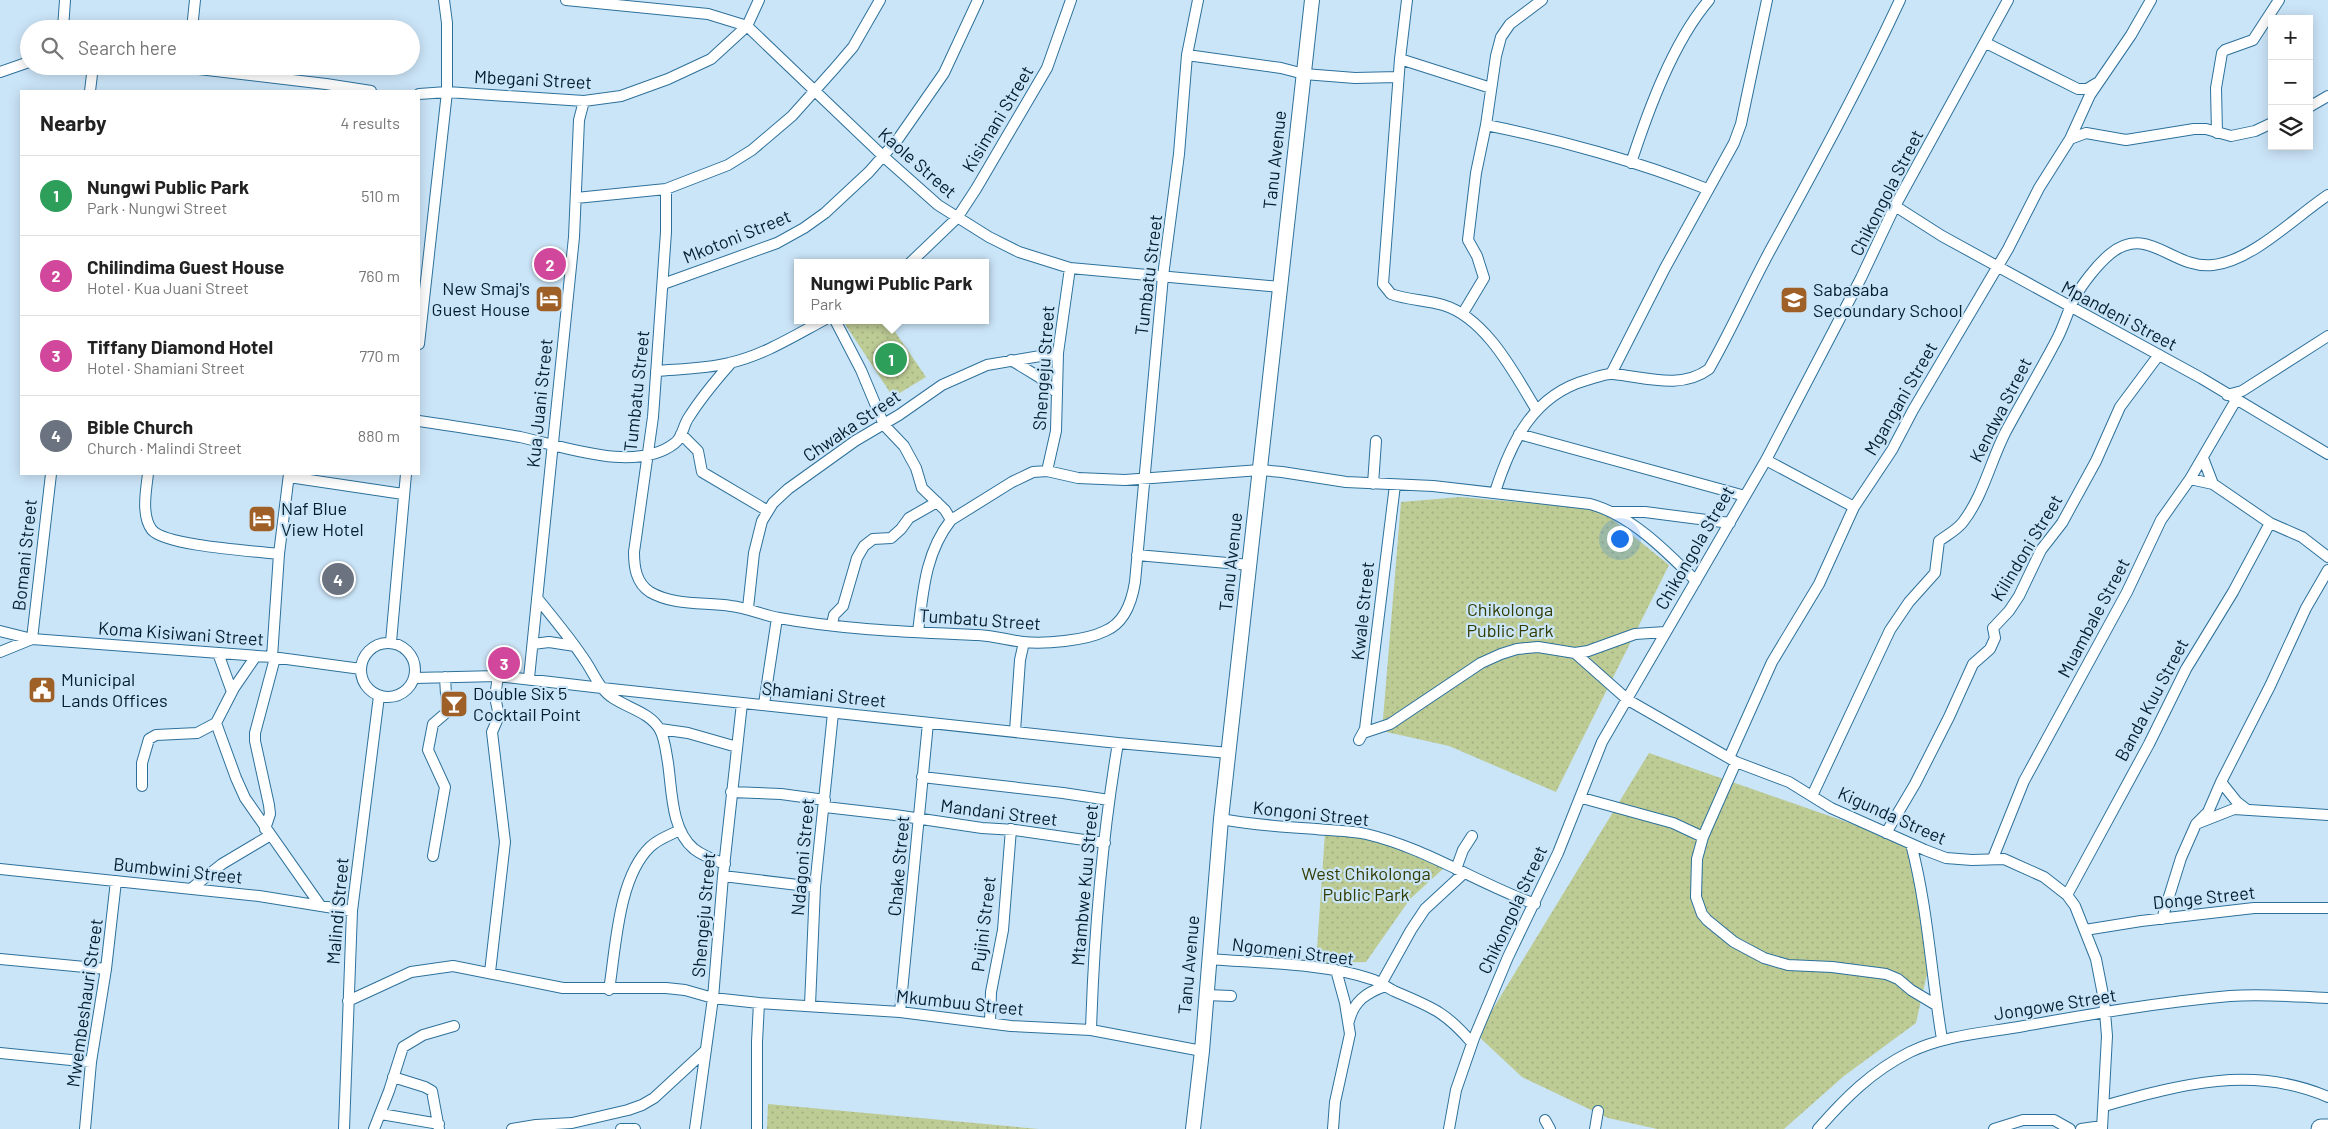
<!DOCTYPE html>
<meta charset="utf-8">
<style>
:root{--surface:#fff;--page:#f2f2f2;--text:#222;--muted:#767676;--line:#e0e0e0;--accent:#9f6027}
body{margin:0;font-family:Barlow,sans-serif;background:var(--page);color:var(--text)}
.controls{position:absolute;right:15px;top:15px;display:grid;overflow:hidden;border-radius:0px;box-shadow:0 2px 12px #0003}
.controls button{width:45px;height:45px;display:grid;place-items:center;padding:0;border:0;border-bottom:1px solid var(--line);background:var(--surface);color:var(--text);font:25px sans-serif}
.you{position:absolute;left:1619px;top:538px;width:18px;height:18px;margin:-12px;border:4px solid #fff;border-radius:50%;background:#1a73e8;box-shadow:0 0 0 8px #1a73e833}
.badge{display:grid;place-items:center;width:32px;height:32px;border-radius:50%;background:var(--accent);color:#fff;font-size:16px;font-weight:700}
.pin{position:absolute;translate:-50% -50%;border:2px solid #fff;box-shadow:0 1px 5px #0006}
.popup{position:absolute;left:794px;top:259px;width:195px;height:65px;box-sizing:border-box;display:grid;place-content:center;border-radius:0px;background:var(--surface);filter:drop-shadow(0 1px 4px #0005);font-size:16px;white-space:nowrap;color:var(--muted)}
.popup b{font-size:19px;color:var(--text)}
.popup::after{content:'';position:absolute;left:50%;top:100%;margin-left:-10px;border:10px solid transparent;border-top-color:var(--surface)}
.list{margin:0;padding:0;list-style:none}
h2{display:flex;justify-content:space-between;align-items:center;height:65px;margin:0;padding:0 20px;font-size:21px}
h2 small{font-size:16px;font-weight:400;color:var(--muted)}
.list li{display:grid;grid-template-columns:32px 1fr auto;gap:15px;align-items:center;box-sizing:border-box;height:80px;padding:0 20px;border-top:1px solid var(--line)}
.list b{display:block;font-size:19px;white-space:nowrap}
.list p{margin:0;font-size:16px;white-space:nowrap;color:var(--muted)}
.list em{font-size:16px;font-style:normal;color:var(--muted)}
.icon{flex:none;width:28px;height:28px;fill:none;stroke:currentColor;stroke-width:2;stroke-linecap:round;stroke-linejoin:round}
.map{position:relative;flex:none;width:2328px;height:1129px;overflow:hidden}
.search{position:absolute;background:var(--surface);box-shadow:0 2px 12px #0003;left:20px;top:20px;width:400px;height:55px;display:flex;align-items:center;gap:12px;box-sizing:border-box;padding:0 18px;border-radius:28px;color:var(--muted);font-size:19px}
.panel{position:absolute;background:var(--surface);box-shadow:0 2px 12px #0003;left:20px;top:90px;width:400px;height:385px;border-radius:0px}
.map>svg:first-child{display:block}
.park{fill:url(#park-dots)}
.lines{fill:none;stroke-linecap:round;stroke-linejoin:round}
.street-casing{stroke:#2d719b;stroke-width:12}
.secondary-casing{stroke:#2d719b;stroke-width:16}
.highway-casing{stroke:#2d719b;stroke-width:21}
.street{stroke:#fff;stroke-width:10}
.secondary{stroke:#fff;stroke-width:14}
.highway{stroke:#fff;stroke-width:19}
.labels{text-anchor:middle;stroke-width:4.5;stroke-linejoin:round;paint-order:stroke}
.street-label{font-size:18px;fill:#021e2f;stroke:#cbe5f8}
.poi-label{font-size:18px;fill:#021e2f;stroke:#cbe5f8;text-anchor:start}
.park-label{font-size:18px;fill:#323c01;stroke:#cbe5f8}
</style>
<div class="map">
<svg width="2328" height="1129" viewBox="0 0 2328 1129">
<defs>
<pattern id="park-dots" width="8" height="8" patternUnits="userSpaceOnUse" patternTransform="scale(1.25)"><rect width="8" height="8" fill="#bdcb95"/><path d="M2 2h.1M6 6h.1" fill="none" stroke="#a1ae81" stroke-width="1.8" stroke-linecap="round"/></pattern>
</defs>
<rect width="100%" height="100%" fill="#cbe5f8"/>
<!-- park -->
<path class="park" d="M852 320H887L926 377 893 397 845 324Z
M1460 497 1600 509 1669 565 1556 792 1449 746 1382 731 1401 502Z
M1649 753 1907 843 1929 965 1916 1023 1844 1076 1784 1129H1657L1608 1118 1522 1077 1477 1035Z
M1325 833 1370 838 1444 868 1410 899 1366 962 1316 963Z
M768 1104 1039 1129H767Z"/>
<g class="lines">
<defs>
<path id="street" d="M566 0 708 14 747 26 884 157 938 205 989 237 1019 252 1070 268 1280 287
M1407 0 1400 59 1383 284 1391 294C1407 300 1426 300 1443 305 1486 318 1514 373 1536 409
M63 29 65 0
M192 29 195 0
M1986 43 2078 89H2087L2097 83
M1187 55 1281 68 1304 74 1355 78 1398 77
M1400 59 1491 88
M173 66 326 84 371 91
M0 72 29 62
M90 91 93 66
M419 94 447 92 584 101 621 96 668 79 711 59 747 26 759 0
M2309 107 2328 96
M1486 125C1557 139 1640 162 1707 189
M2217 133 2216 88 2222 53 2225 50 2253 40 2279 0
M2070 139 2090 95 2131 35 2151 0
M1631 163C1648 111 1673 42 1709 0
M666 189V232L653 417 634 552C634 567 636 583 650 592 674 606 704 602 731 606 748 608 762 615 779 618 845 630 912 632 978 635 994 636 1008 640 1023 642 1045 644 1085 641 1105 631 1125 623 1132 601 1135 582L1163 276 1179 154 1187 55 1198 0
M576 198 666 189 728 165 752 150 792 116 835 68 853 47 880 0
M1895 206 1942 236 2201 378 2328 454
M910 263 957 218 976 189 1047 68 1071 0
M663 284 777 243 804 228 825 213 869 172 898 139 944 73 978 0
M1463 313 1484 278 1477 256 1468 240 1476 173 1486 125 1496 56 1501 37 1510 24 1542 0
M835 320 861 370 884 425 904 446 916 468 922 488 945 510 951 520
M419 344 447 92V23L444 0
M1011 360 1039 377 1057 393
M656 371C680 369 705 369 729 363 762 356 794 336 824 320
M1611 374 1665 268 1734 143 1741 124 1767 0
M2227 395 2242 391 2328 336
M419 421C453 426 486 431 520 437 563 446 636 474 675 443 683 437 683 425 689 417 701 398 716 380 731 363
M681 434 698 451 702 472 768 511
M1519 434 1745 496
M2203 458 2213 484
M1766 460 1854 507
M1047 471 1056 431 1058 353 1070 268
M148 474C146 490 141 516 152 530 166 546 255 551 279 554
M289 477 403 494
M2190 479 2213 484 2270 523 2302 537 2328 557
M1373 484 1376 441
M1495 492C1511 442 1533 395 1587 380 1595 378 1605 373 1613 374 1645 377 1681 390 1709 369 1732 329 1750 287 1772 247 1817 165 1861 84 1900 0
M1613 512H1645L1730 523
M1137 555 1250 565
M537 598C554 619 571 639 586 662 594 674 600 690 613 698 628 708 651 713 660 730 665 739 666 752 668 763 672 790 671 830 694 849 703 856 714 860 725 864
M748 608 754 553 762 521 773 503 788 489 855 441 899 415 942 385 987 365 1058 353
M832 624 834 615 843 606 857 558 864 546 873 539 891 538 901 529 909 518 937 502
M0 631 32 639 272 657 361 669
M918 632C923 592 925 553 951 520L1012 482 1033 472 1047 471 1078 478 1125 480 1260 470 1282 472 1346 482 1433 486 1590 504C1631 515 1667 552 1696 581
M391 642 406 474
M361 670a27 27 0 1 1 54 0a27 27 0 1 1-54 0Z
M533 644 549 642 575 646
M0 652 32 639 51 474
M218 653 232 692
M1575 653 1628 700 1736 762 1789 782 1831 808 1925 850 1946 858 1972 860 2004 859 2044 877 2067 895 2075 906 2096 959 2104 1000 2107 1036 2102 1129
M272 657 279 554 289 474
M415 678 498 676 602 688 1118 743 1229 753
M529 678 574 237 579 120 584 101
M764 704 777 618
M216 723 236 778 245 798 320 905
M660 729 688 733 737 747
M1015 731 1020 660 1024 642
M1363 733 1390 724 1481 663 1501 654 1517 649 1538 647 1575 653 1588 651 1635 634 1665 632
M1359 740 1365 729 1367 712 1395 485
M1729 758 1772 662 1819 584 1854 507 1892 450 1913 410 2008 249 2039 188 2070 139 2086 133 2126 140 2194 129H2206L2231 136 2255 131 2272 123
M1736 762 1703 837 1697 859 1696 897 1702 914 1707 920 1734 942 1764 958 1788 965 1832 967 1886 974 1898 979 1911 990 1936 1005
M922 777 1063 793 1109 800
M2221 782 2237 802 2246 809
M142 786V763L149 739 156 735 197 733 216 723 234 688 256 656
M731 792 781 794 825 800
M1812 796 1890 630 1909 602 1935 573 1939 541C1947 535 1957 530 1963 522 1983 496 1990 463 2005 433 2022 401 2041 370 2058 337 2064 325 2068 311 2074 299 2082 284 2097 265 2110 254 2148 223 2173 270 2213 265 2252 261 2295 217 2328 195
M1582 798 1673 823 1703 837
M825 807 895 815 982 828 1015 830 1105 843
M1221 819C1252 825 1285 827 1316 829 1333 831 1349 830 1366 834 1426 848 1477 883 1535 904
M2196 824 2208 812 2221 782 2270 686 2306 608 2328 570
M265 829 270 814 269 805 255 741V733L275 658
M1886 833 1915 784 1949 717 1973 664 1990 649 1995 638 1993 628 2009 611 2019 596 2041 550 2062 523 2096 461 2120 407 2158 356
M1911 844C1928 908 1931 974 1942 1039
M433 856 445 787 428 750 433 724 447 712 445 677
M1993 858 2024 781 2127 592 2161 520 2190 479 2236 400
M0 869 259 896 352 911
M1456 869 1463 850 1472 836
M723 876 815 887
M192 888 222 864 269 836
M2067 895 2149 744 2186 669 2233 592 2270 523
M2162 919 2181 858 2196 824 2234 809 2328 815
M2085 930 2141 921 2254 908H2328
M0 959 106 969
M1209 959C1258 963 1325 963 1371 979 1379 981 1386 987 1394 991 1431 1007 1445 1011 1472 1043
M490 972 505 842 492 732 499 716 495 697 498 676
M1381 984 1411 930 1425 909 1464 873
M609 990C616 947 618 878 650 847 658 839 670 835 680 830
M1206 995 1231 996
M348 1001 411 972 453 966 563 988H666L685 990 713 998 759 1003 900 1012 1011 1026 1091 1030 1202 1051
M810 1005 815 887 833 713
M900 1012 928 723
M1349 1021C1354 1001 1366 993 1385 986
M990 1023 991 992 1003 930 1011 829
M1091 1030C1094 935 1102 838 1118 743
M0 1053 91 1062
M393 1077 425 1087 432 1091 439 1129
M2104 1106C2179 1085 2252 1064 2328 1097
M381 1114 439 1124
M1545 1120 1550 1129
M85 1129 91 1062 106 969 116 881
M344 1129 352 911 379 696
M374 1129 389 1091 403 1047 423 1035 454 1026
M512 1129 536 1125 572 1123 628 1110 642 1105 654 1098 706 1050
M621 1129H635
M695 1129 713 998 723 876 742 703
M757 1129V1042L759 1003
M1333 1129 1335 1102 1350 1034 1345 1003 1336 970
M1449 1129 1456 1090 1474 1038 1508 957 1558 853 1602 742 1766 460 1861 278 1895 206 2008 0
M1595 1129 1598 1111
M1818 1129C1845 1098 1872 1071 1910 1052 1945 1035 1985 1033 2024 1026 2092 1014 2161 1002 2230 996 2262 994 2295 996 2328 998
M1994 1129 2023 1120H2054L2070 1129
M2081 1129 2102 1126"/>
<path id="secondary" d="M1193 1129 1202 1051 1221 819 1312 0"/>
<path id="highway" d="M2321 1129H2328"/>
</defs>
<!-- street casing -->
<use href="#street" class="street-casing"/>
<!-- secondary casing -->
<use href="#secondary" class="secondary-casing"/>
<!-- highway casing -->
<use href="#highway" class="highway-casing"/>
<!-- street -->
<use href="#street" class="street"/>
<!-- secondary -->
<use href="#secondary" class="secondary"/>
<!-- highway -->
<use href="#highway" class="highway"/>
</g>
<!-- icons -->
<defs>
<symbol id="hotel-square" viewBox="-11 -11 22 22"><rect x="-9" y="-9" width="18" height="18" rx="4" fill="#9f6027" stroke="#cbe5f8"/><path d="M-6-4.5h1.5V1H6V5H4.5V3h-9V5H-6ZM-4 0a1.8 1.8 0 1 1 3.6 0ZM.5 0V-2.5h3Q6-2.5 6 0Z" fill="#fff"/></symbol>
<symbol id="school-square" viewBox="-11 -11 22 22"><rect x="-9" y="-9" width="18" height="18" rx="4" fill="#9f6027" stroke="#cbe5f8"/><path d="M0-5L7-2L0 1L-7-2ZM-4 1L0 2.5L4 1V4Q0 6-4 4Z" fill="#fff"/></symbol>
<symbol id="civic-square" viewBox="-11 -11 22 22"><rect x="-9" y="-9" width="18" height="18" rx="4" fill="#9f6027" stroke="#cbe5f8"/><path d="M-.6-6.5H3V-4.5H.6V-3L4-1V1h2V6H-6V1h2V-1L-.6-3ZM-1.2 2.5V6h2.4V2.5Z" fill="#fff"/></symbol>
<symbol id="bar-square" viewBox="-11 -11 22 22"><rect x="-9" y="-9" width="18" height="18" rx="4" fill="#9f6027" stroke="#cbe5f8"/><path d="M-6-5H6L.8 .8V4.5H3.5V6h-7V4.5H-.8V.8Z" fill="#fff"/></symbol>
</defs>
<g fill-rule="evenodd">
<use href="#hotel-square" x="533" y="283" width="32" height="32"/>
<use href="#school-square" x="1778" y="284" width="32" height="32"/>
<use href="#hotel-square" x="246" y="503" width="32" height="32"/>
<use href="#civic-square" x="26" y="674" width="32" height="32"/>
<use href="#bar-square" x="438" y="688" width="32" height="32"/>
</g>
<g class="labels">
<!-- street labels -->
<g class="street-label">
<text transform="translate(533 80) rotate(3)" y="6">Mbegani Street</text>
<text transform="translate(998 119) rotate(-59)" y="6">Kisimani Street</text>
<text transform="translate(1275 160) rotate(-84)" y="6">Tanu Avenue</text>
<text transform="translate(917 163) rotate(41)" y="6">Kaole Street</text>
<text transform="translate(1887 193) rotate(-63)" y="6">Chikongola Street</text>
<text transform="translate(737 237) rotate(-22)" y="6">Mkotoni Street</text>
<text transform="translate(1149 275) rotate(-83)" y="6">Tumbatu Street</text>
<text transform="translate(2119 316) rotate(28)" y="6">Mpandeni Street</text>
<text transform="translate(1044 368) rotate(-86)" y="6">Shengeju Street</text>
<text transform="translate(637 391) rotate(-84)" y="6">Tumbatu Street</text>
<text transform="translate(1901 399) rotate(-60)" y="6">Mgangani Street</text>
<text transform="translate(540 403) rotate(-84)" y="6">Kua Juani Street</text>
<text transform="translate(2001 410) rotate(-63)" y="6">Kendwa Street</text>
<text transform="translate(852 426) rotate(-34)" y="6">Chwaka Street</text>
<text transform="translate(1695 548) rotate(-60)" y="6">Chikongola Street</text>
<text transform="translate(2027 548) rotate(-59)" y="6">Kilindoni Street</text>
<text transform="translate(25 555) rotate(-84)" y="6">Bomani Street</text>
<text transform="translate(1231 562) rotate(-84)" y="6">Tanu Avenue</text>
<text transform="translate(1363 611) rotate(-84)" y="6">Kwale Street</text>
<text transform="translate(2094 618) rotate(-62)" y="6">Muambale Street</text>
<text transform="translate(980 620) rotate(4)" y="6">Tumbatu Street</text>
<text transform="translate(181 634) rotate(4)" y="6">Koma Kisiwani Street</text>
<text transform="translate(824 695) rotate(6)" y="6">Shamiani Street</text>
<text transform="translate(2152 700) rotate(-62)" y="6">Banda Kuu Street</text>
<text transform="translate(999 813) rotate(7)" y="6">Mandani Street</text>
<text transform="translate(1311 814) rotate(6)" y="6">Kongoni Street</text>
<text transform="translate(1892 816) rotate(24)" y="6">Kigunda Street</text>
<text transform="translate(803 857) rotate(-85)" y="6">Ndagoni Street</text>
<text transform="translate(899 866) rotate(-85)" y="6">Chake Street</text>
<text transform="translate(178 871) rotate(6)" y="6">Bumbwini Street</text>
<text transform="translate(1085 885) rotate(-85)" y="6">Mtambwe Kuu Street</text>
<text transform="translate(2204 898) rotate(-6)" y="6">Donge Street</text>
<text transform="translate(1513 910) rotate(-65)" y="6">Chikongola Street</text>
<text transform="translate(338 911) rotate(-85)" y="6">Malindi Street</text>
<text transform="translate(704 915) rotate(-85)" y="6">Shengeju Street</text>
<text transform="translate(984 924) rotate(-83)" y="6">Pujini Street</text>
<text transform="translate(1293 952) rotate(7)" y="6">Ngomeni Street</text>
<text transform="translate(1189 965) rotate(-85)" y="6">Tanu Avenue</text>
<text transform="translate(85 1003) rotate(-82)" y="6">Mwembeshauri Street</text>
<text transform="translate(960 1003) rotate(6)" y="6">Mkumbuu Street</text>
<text transform="translate(2055 1005) rotate(-9)" y="6">Jongowe Street</text>
</g>
<!-- poi labels -->
<g class="poi-label">
<text x="530" y="295" text-anchor="end">New Smaj's<tspan x="530" dy="21">Guest House</tspan></text>
<text x="1813" y="296">Sabasaba<tspan x="1813" dy="21">Secoundary School</tspan></text>
<text x="281" y="515">Naf Blue<tspan x="281" dy="21">View Hotel</tspan></text>
<text x="61" y="686">Municipal<tspan x="61" dy="21">Lands Offices</tspan></text>
<text x="473" y="700">Double Six 5<tspan x="473" dy="21">Cocktail Point</tspan></text>
</g>
<!-- park labels -->
<g class="park-label">
<text x="1510" y="616">Chikolonga<tspan x="1510" dy="21">Public Park</tspan></text>
<text x="1366" y="880">West Chikolonga<tspan x="1366" dy="21">Public Park</tspan></text>
</g>
</g>
</svg>
<div class="controls">
<button>+</button>
<button>−</button>
<button><svg class="icon" aria-label="layers" viewBox="0 0 24 24"><path d="M12 4l9 5-9 5-9-5zM3 14l9 5 9-5"/></svg></button>
</div>
<div class="you"></div>
<div class="pin badge" style="left:891px;top:359px;background:#2e9e5b">1</div>
<div class="popup"><b>Nungwi Public Park</b>Park</div>
<div class="pin badge" style="left:550px;top:264px;background:#d1479c">2</div>
<div class="pin badge" style="left:504px;top:663px;background:#d1479c">3</div>
<div class="pin badge" style="left:338px;top:579px;background:#6b7280">4</div>
<div class="search"><svg class="icon" aria-label="search" viewBox="0 0 24 24"><circle cx="10" cy="10" r="6"/><path d="M15 15l6 6"/></svg>Search here</div>
<section class="panel">
<h2>Nearby<small>4 results</small></h2>
<ul class="list">
<li><span class="badge" style="background:#2e9e5b">1</span><div><b>Nungwi Public Park</b><p>Park · Nungwi Street</p></div><em>510 m</em></li>
<li><span class="badge" style="background:#d1479c">2</span><div><b>Chilindima Guest House</b><p>Hotel · Kua Juani Street</p></div><em>760 m</em></li>
<li><span class="badge" style="background:#d1479c">3</span><div><b>Tiffany Diamond Hotel</b><p>Hotel · Shamiani Street</p></div><em>770 m</em></li>
<li><span class="badge" style="background:#6b7280">4</span><div><b>Bible Church</b><p>Church · Malindi Street</p></div><em>880 m</em></li>
</ul>
</section>
</div>
